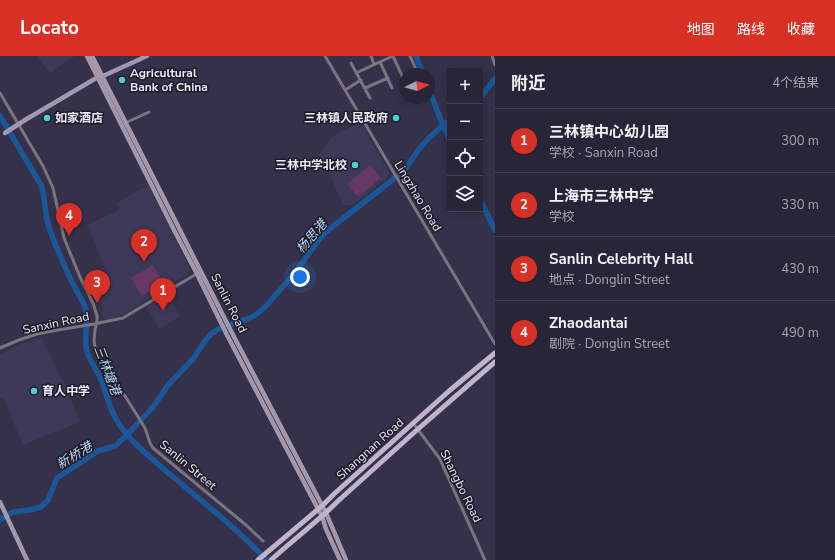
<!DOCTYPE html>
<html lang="zh">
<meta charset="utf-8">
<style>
:root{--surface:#282538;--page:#343143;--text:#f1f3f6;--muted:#a5a5ae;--line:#444253;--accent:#d93025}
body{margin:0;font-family:"Nunito Sans","Noto Sans SC",sans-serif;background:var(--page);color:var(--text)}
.controls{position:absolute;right:12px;top:12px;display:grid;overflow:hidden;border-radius:0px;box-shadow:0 2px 10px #0003}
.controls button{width:36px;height:36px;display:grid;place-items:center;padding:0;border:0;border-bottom:1px solid var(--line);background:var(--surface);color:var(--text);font:20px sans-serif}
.compass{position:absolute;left:399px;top:12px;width:36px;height:36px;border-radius:50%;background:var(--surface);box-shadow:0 2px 10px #0003;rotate:84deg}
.you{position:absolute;left:300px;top:221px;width:14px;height:14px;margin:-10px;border:3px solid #fff;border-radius:50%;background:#1a73e8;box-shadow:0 0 0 6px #1a73e833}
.badge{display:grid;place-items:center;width:26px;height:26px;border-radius:50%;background:var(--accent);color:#fff;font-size:13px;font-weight:700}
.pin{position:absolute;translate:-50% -33px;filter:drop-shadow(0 1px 2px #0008)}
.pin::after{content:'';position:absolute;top:21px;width:14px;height:12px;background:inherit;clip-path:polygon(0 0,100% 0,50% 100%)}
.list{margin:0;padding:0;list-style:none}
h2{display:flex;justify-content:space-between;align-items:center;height:52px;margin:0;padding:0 16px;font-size:17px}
h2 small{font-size:13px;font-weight:400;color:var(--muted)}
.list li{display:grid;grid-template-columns:26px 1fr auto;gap:12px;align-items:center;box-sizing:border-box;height:64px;padding:0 16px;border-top:1px solid var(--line)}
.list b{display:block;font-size:15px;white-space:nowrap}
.list p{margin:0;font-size:13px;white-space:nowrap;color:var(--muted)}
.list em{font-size:13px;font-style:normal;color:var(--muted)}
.icon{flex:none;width:22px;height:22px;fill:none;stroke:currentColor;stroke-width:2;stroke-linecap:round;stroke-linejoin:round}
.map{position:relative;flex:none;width:495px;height:504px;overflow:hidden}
header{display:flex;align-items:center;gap:24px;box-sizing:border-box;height:56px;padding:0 20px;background:var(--accent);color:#fff}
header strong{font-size:19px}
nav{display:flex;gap:22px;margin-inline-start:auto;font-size:14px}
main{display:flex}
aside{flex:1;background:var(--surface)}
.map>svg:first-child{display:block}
.built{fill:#3e3858}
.green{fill:#673862}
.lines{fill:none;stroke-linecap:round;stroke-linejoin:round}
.river{stroke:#1b5798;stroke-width:5.5}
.street{stroke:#7b7480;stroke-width:3}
.secondary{stroke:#a398ab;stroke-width:4.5}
.primary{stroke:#c1b3cb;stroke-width:5}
.secondary-bridge{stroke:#a398ab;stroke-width:4.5}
.poi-dot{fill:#52cdce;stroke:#1d1b26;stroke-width:1.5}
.labels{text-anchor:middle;stroke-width:3;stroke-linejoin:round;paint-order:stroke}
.poi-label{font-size:12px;font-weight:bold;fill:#eceafa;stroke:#1d1b26;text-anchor:start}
.street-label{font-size:12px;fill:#eceafa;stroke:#1d1b26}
.water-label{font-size:13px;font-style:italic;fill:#b7d6fb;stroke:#1d1b26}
</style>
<header>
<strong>Locato</strong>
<nav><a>地图</a><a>路线</a><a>收藏</a></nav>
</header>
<main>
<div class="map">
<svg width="495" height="504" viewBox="0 0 495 504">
<rect width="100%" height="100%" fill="#35314a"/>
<!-- built -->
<path class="built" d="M37 0H75L50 17Z
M358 67 361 68 388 114 389 118 387 122 353 149H344L338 138 330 118 319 99 333 80Z
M148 129 191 215 123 259 104 264 102 258 103 254 95 236 110 222 98 196 96 189 87 169 119 154 117 147Z
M167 237 180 260 161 272H159L146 250Z
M42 282 65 330 80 366 23 389 3 341 0 342V298L23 287Z"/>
<!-- green -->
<path class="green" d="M370 109 381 122 358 141 347 128Z
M153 209 163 227 142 240 131 222Z"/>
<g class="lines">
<!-- river -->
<path class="river" d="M416 0 423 18
M429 34 443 69 450 84
M480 43 489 30 495 23
M0 60 41 129C46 142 44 157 49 171 55 189 63 207 71 224 75 233 82 242 85 251 89 266 83 282 87 296 90 305 96 313 100 321 107 337 109 354 119 368 132 387 150 401 166 415 200 444 236 471 266 504
M480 144 495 174
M0 464 13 456 29 454 41 451 48 444 57 422 98 395 115 390 127 379 153 351 161 340 168 329 193 303 205 285 211 278 219 273 250 262 258 257 266 250 293 219 318 185 327 175 404 115 419 93 428 83 443 69 450 65"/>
<!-- street -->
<path class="street" d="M325 0 495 288
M371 0 374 8
M393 0 405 26
M410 0 418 18
M492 0 495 9
M380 6 392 32
M351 7 370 42
M356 17 393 0
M365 32 388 22
M345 34 361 24
M0 37 43 110 53 132 64 182 80 221 93 247 97 260V265L95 274 94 285 96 297 107 314 116 331 125 340 145 372 150 387 153 392 246 469 263 485
M125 67 149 56
M0 292 19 284 37 278 58 274 94 268 123 262 198 217
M413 367 440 403 485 504"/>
<!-- secondary -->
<path class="secondary" d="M87 0 174 174 197 218 227 279 318 453 322 460 326 473 340 504
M92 0 232 277 326 457 346 504
M25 64 98 21 103 20 147 0
M0 446 27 504"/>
<!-- primary -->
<path class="primary" d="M258 504 322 450 334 438 449 335 495 297
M271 504C293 484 317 466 338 445L418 373 495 306"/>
<!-- secondary-bridge -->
<path class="secondary-bridge" d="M5 77 25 64"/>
</g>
<!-- markers -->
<g class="poi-dot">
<circle cx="122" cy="24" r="4"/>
<circle cx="47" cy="62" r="4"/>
<circle cx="396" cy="62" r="4"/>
<circle cx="355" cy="109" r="4"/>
<circle cx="34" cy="335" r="4"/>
</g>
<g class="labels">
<!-- poi labels -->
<g class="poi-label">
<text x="130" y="21">Agricultural<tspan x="130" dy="14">Bank of China</tspan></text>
<text x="55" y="66">如家酒店</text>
<text x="388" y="66" text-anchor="end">三林镇人民政府</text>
<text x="347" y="113" text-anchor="end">三林中学北校</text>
<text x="42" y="339">育人中学</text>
</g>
<!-- street labels -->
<g class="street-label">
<text transform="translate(418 140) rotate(59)" y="4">Lingzhao Road</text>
<text transform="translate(229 247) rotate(63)" y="4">Sanlin Road</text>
<text transform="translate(56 267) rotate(-12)" y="4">Sanxin Road</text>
<text transform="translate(370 393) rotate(-42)" y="4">Shangnan Road</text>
<text transform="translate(188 409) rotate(40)" y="4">Sanlin Street</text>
<text transform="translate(461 430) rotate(64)" y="4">Shangbo Road</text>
</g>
<!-- water labels -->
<g class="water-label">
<text transform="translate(311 180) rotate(-49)" y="5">杨思港</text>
<text transform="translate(108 314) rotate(69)" y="5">三林塘港</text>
<text transform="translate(74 399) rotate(-32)" y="5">新桥港</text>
</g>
</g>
</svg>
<div class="controls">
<button>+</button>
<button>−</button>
<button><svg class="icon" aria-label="locate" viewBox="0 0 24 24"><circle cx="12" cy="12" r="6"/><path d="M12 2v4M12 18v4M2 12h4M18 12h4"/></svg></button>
<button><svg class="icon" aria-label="layers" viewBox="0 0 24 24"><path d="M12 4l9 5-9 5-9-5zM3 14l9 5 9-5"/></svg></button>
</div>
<svg class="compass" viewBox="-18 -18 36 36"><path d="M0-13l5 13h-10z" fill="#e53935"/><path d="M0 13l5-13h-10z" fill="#a5a5ae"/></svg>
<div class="you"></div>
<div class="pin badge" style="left:163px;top:255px">1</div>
<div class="pin badge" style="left:144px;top:206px">2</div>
<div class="pin badge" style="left:97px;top:247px">3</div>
<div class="pin badge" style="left:69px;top:180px">4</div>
</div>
<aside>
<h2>附近<small>4个结果</small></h2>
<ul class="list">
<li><span class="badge">1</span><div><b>三林镇中心幼儿园</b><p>学校 · Sanxin Road</p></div><em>300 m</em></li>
<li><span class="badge">2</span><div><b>上海市三林中学</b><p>学校</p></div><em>330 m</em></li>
<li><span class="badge">3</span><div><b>Sanlin Celebrity Hall</b><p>地点 · Donglin Street</p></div><em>430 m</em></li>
<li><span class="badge">4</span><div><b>Zhaodantai</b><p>剧院 · Donglin Street</p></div><em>490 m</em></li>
</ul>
</aside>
</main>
